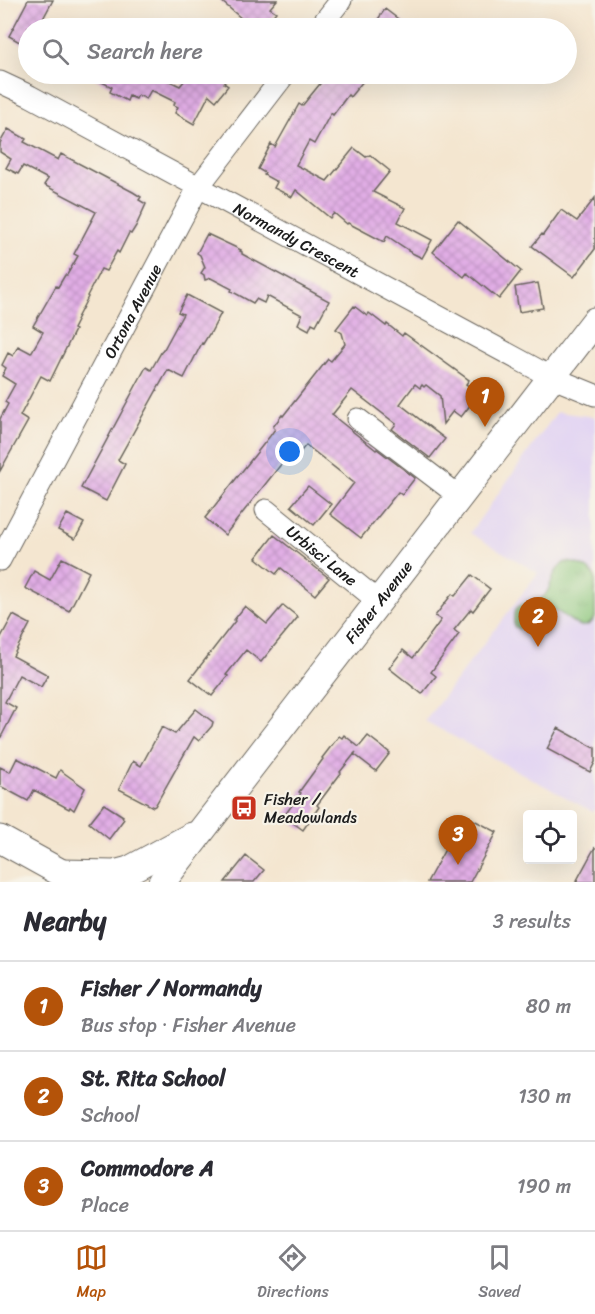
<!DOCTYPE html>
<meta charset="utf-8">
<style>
:root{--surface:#fff;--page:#f7f7f7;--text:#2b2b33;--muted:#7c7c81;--line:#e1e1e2;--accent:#b45309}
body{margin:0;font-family:Sriracha,sans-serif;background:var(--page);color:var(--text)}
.controls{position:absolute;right:18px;bottom:18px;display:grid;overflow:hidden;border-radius:6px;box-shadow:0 6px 24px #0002}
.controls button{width:54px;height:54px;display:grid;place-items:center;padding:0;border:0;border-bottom:2px solid var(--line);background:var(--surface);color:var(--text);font:30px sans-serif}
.you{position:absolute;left:290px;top:452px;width:21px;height:21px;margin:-15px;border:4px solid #fff;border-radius:50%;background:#1a73e8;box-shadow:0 0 0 9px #1a73e833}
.badge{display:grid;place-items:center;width:39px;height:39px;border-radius:50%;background:var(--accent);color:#fff;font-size:20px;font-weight:700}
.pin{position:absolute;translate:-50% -50px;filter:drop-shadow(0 2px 3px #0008)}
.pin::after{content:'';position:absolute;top:32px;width:21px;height:18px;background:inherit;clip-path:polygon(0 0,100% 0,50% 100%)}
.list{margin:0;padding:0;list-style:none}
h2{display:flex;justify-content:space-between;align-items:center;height:78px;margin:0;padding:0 24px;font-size:26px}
h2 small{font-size:20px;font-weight:400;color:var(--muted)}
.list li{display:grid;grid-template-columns:39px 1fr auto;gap:18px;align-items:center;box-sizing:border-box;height:90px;padding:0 24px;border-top:2px solid var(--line)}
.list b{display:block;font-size:22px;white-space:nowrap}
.list p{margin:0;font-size:20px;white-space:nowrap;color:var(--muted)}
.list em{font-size:20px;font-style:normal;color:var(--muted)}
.icon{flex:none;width:33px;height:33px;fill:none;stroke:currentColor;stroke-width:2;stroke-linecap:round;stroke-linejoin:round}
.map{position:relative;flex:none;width:595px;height:882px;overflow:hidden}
.search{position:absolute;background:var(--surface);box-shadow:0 6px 24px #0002;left:18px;right:18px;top:18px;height:66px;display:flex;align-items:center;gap:15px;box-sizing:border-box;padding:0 21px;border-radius:33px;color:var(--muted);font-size:22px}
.sheet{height:348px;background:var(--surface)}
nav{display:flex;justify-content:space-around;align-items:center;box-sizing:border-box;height:84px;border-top:2px solid var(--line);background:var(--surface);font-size:16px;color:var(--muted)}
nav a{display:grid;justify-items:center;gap:3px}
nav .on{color:var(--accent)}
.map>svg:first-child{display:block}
.built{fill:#e2d4f3}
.park{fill:url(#park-tufts);stroke:#53714c;stroke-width:1.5}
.building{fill:url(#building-cross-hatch)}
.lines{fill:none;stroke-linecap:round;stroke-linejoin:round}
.minor-casing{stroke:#68635b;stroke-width:23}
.major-casing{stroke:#68635b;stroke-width:29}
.minor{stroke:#fff;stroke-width:21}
.major{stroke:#fff;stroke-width:27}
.labels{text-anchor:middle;stroke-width:4.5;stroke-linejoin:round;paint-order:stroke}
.street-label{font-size:16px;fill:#1c1c1c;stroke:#f7f3e8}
.poi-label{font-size:16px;fill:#1c1c1c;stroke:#f7f3e8;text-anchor:start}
</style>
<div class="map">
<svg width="595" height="882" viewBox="0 0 595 882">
<defs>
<pattern id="park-tufts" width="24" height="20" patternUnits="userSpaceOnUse" patternTransform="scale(1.5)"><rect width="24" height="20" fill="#8ac67b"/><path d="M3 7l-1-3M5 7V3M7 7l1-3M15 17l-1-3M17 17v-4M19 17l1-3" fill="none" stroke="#76aa6a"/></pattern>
<pattern id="building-cross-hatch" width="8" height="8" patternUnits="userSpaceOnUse" patternTransform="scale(1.5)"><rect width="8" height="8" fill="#e1ade5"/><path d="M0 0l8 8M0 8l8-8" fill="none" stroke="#c094c4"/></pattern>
</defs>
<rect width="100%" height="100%" fill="#f7f3e8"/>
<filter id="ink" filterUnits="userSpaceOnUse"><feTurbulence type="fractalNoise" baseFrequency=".0167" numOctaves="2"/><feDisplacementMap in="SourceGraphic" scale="12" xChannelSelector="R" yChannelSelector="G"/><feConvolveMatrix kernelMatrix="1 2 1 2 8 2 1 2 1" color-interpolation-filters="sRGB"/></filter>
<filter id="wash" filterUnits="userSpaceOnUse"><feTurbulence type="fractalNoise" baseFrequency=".008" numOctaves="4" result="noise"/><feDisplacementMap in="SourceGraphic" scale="24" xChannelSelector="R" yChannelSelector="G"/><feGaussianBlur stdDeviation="1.35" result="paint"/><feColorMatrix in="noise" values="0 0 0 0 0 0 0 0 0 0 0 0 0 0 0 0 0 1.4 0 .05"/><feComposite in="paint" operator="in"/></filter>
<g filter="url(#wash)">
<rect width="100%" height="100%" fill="#f4e6d0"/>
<!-- built -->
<path class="built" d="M557 412 595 417V808L593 812 425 721 538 573 470 533Z"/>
<!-- park -->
<path class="park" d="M565 562C576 562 589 567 595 577V618C580 640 566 610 550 609 536 607 531 625 519 629L514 626C511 595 527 610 543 597 554 587 549 573 565 562Z"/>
<g id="blocks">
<!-- building -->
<path class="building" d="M28 0H53L38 28H28V47L9 36Z
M220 0H277L270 8 276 12 271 18 273 20 266 28H235L242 19Z
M385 9 410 28H372Z
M86 74H155L180 86 190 74H231L224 83 228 86 216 101 209 95 194 124 175 113 178 107 174 105 175 102 151 90 146 99 138 95 136 99 129 96 127 101 110 92 112 87Z
M328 74H369L350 97 348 95 333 115 331 113 314 144 309 141 296 165 327 181 354 148 366 157 370 155 390 171 373 192 405 208 398 222 432 240 422 258 408 251V250L387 236 384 242 348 223 347 224 334 213 330 218 296 190 292 197 274 188 277 182 264 175 265 173 258 169 271 144 275 147 299 104 302 106Z
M8 129 26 139 24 142 58 160 61 154 133 192 141 197 139 200 146 204 136 226 131 234 129 233 119 253 117 251 106 271 101 269 87 296 88 297 76 320 77 321 73 329 75 330 50 381 41 376 20 416 28 421 0 471V419L8 404 5 402 15 384 2 376 6 368 2 365 8 353 13 356 18 346 31 353 43 332 33 326 56 286 58 287 65 275H67L78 256 74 254 96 212 44 185 48 179 23 166 18 174 6 168 11 159 0 152V143Z
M595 198V249L574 277 532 246 542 234 543 235 561 210 577 221Z
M458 220 521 271 499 299 467 273 464 277 433 252Z
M207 234 241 250 240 251 242 252V254L329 301 316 325 312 323 309 330 298 324 302 315 267 296 264 303 256 299 253 303 231 291 232 289 211 278 205 280 204 275 201 273 205 267 200 255 197 253Z
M538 283 543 308 519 312 515 287Z
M187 295 221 313 210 334H209L203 344 202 343 184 378 168 370 118 460 125 464 106 501 81 488 146 367 151 370 163 349H164L183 314 178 312Z
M354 306 367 316 369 313 386 326 387 324 402 336 404 333 469 380 466 384 479 394 461 417 453 411 443 424 440 396 426 385 424 387 422 385 420 388 415 384 400 404 445 439 430 458 392 429 396 424 352 390 332 415 376 450 377 449 415 478 402 495 398 492 361 538 330 514 354 483 306 445 296 457 290 453 225 535 205 518 270 436 275 429 273 427 282 415 283 416 328 359 331 361 345 344 342 333 336 329Z
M308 486 331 504 314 525 291 506Z
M67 514 84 523 75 539 58 530Z
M274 535 329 578 315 595 281 568 276 574 256 558Z
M62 558 89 572 69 611 25 588 34 571 50 580Z
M472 575 490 589 473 611 471 609 454 630 459 634 431 672 436 676 422 694 389 668 403 650 413 658 441 620 435 616 452 594 455 596Z
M283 605 298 617 261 662 246 650 226 675 228 676 212 696 190 679 235 621 234 620 245 606 267 624Z
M13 615 30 624 13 656 48 675 41 687 19 675 5 702 16 708 0 739V639Z
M196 709 213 722 212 726 199 741 194 737 155 806 153 807 119 789 133 761 141 766 162 727 175 734Z
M558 728 595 748V762L590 772 547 749Z
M344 735 359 747 368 736 390 753 376 771 354 754 356 752 340 772 341 773 317 805 319 807 303 830 284 816 301 793 299 792 323 759 322 758 339 736 342 738Z
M17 758 56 778 60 770 85 788 74 810 70 807 69 809 34 790 28 801 0 786V767L10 772Z
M104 804 123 816 122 817 124 819 109 839 89 823Z
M464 815 497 832 470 882H427Z
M595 847V882H576Z
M246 856 264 870 254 882H225Z"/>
</g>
</g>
<g filter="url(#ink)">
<use href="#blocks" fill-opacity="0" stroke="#68635b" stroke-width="1.5"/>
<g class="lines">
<defs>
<g id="minor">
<path d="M319 28 341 0"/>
<path id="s1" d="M0 82 30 96 551 377 595 395"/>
<path d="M358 419 459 496"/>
<path id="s2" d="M266 510 378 601"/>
<path id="s3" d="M0 560 199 186 285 74"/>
</g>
<g id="major">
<path d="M0 839 76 881"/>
<path d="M61 873 114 874 129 870 192 836"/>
<path id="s4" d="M162 882 595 321"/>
</g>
</defs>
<!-- minor casing -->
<use href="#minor" class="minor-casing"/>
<!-- major casing -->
<use href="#major" class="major-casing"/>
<!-- minor -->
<use href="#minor" class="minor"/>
<!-- major -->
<use href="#major" class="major"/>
</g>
</g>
<!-- icons -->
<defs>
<symbol id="bus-square" viewBox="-11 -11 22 22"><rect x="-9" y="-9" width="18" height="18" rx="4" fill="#c8321e" stroke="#f7f3e8"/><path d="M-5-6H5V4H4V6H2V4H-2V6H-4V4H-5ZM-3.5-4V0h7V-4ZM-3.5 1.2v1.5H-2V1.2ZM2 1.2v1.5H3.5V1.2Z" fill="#fff"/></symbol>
</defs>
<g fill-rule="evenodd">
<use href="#bus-square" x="229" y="793" width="30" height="30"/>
</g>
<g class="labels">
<!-- street labels -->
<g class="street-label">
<text dy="6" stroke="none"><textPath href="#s1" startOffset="336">Normandy Crescent</textPath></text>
<text dy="6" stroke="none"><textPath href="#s3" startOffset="282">Ortona Avenue</textPath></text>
<text dy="6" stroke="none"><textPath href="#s2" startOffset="72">Urbisci Lane</textPath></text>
<text dy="6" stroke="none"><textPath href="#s4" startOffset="354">Fisher Avenue</textPath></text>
</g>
<!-- poi labels -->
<g class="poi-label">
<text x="264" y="805">Fisher /<tspan x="264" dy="18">Meadowlands</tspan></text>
</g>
</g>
</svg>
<div class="controls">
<button><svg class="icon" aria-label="locate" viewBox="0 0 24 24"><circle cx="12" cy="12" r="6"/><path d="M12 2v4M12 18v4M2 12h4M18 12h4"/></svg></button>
</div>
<div class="you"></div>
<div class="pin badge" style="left:485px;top:427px">1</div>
<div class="pin badge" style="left:538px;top:647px">2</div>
<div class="pin badge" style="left:458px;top:865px">3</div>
<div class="search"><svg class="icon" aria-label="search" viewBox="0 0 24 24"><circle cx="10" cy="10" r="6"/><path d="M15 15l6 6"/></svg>Search here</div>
</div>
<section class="sheet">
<h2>Nearby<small>3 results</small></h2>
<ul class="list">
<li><span class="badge">1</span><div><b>Fisher / Normandy</b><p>Bus stop · Fisher Avenue</p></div><em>80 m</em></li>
<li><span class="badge">2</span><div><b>St. Rita School</b><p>School</p></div><em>130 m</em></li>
<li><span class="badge">3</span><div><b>Commodore A</b><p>Place</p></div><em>190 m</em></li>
</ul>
</section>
<nav>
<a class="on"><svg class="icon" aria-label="map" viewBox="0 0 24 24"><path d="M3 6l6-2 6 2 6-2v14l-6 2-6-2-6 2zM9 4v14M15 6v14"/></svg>Map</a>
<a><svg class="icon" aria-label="directions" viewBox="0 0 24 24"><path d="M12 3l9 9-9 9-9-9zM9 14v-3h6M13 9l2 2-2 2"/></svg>Directions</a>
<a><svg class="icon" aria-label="saved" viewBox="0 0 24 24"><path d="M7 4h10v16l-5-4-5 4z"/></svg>Saved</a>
</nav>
